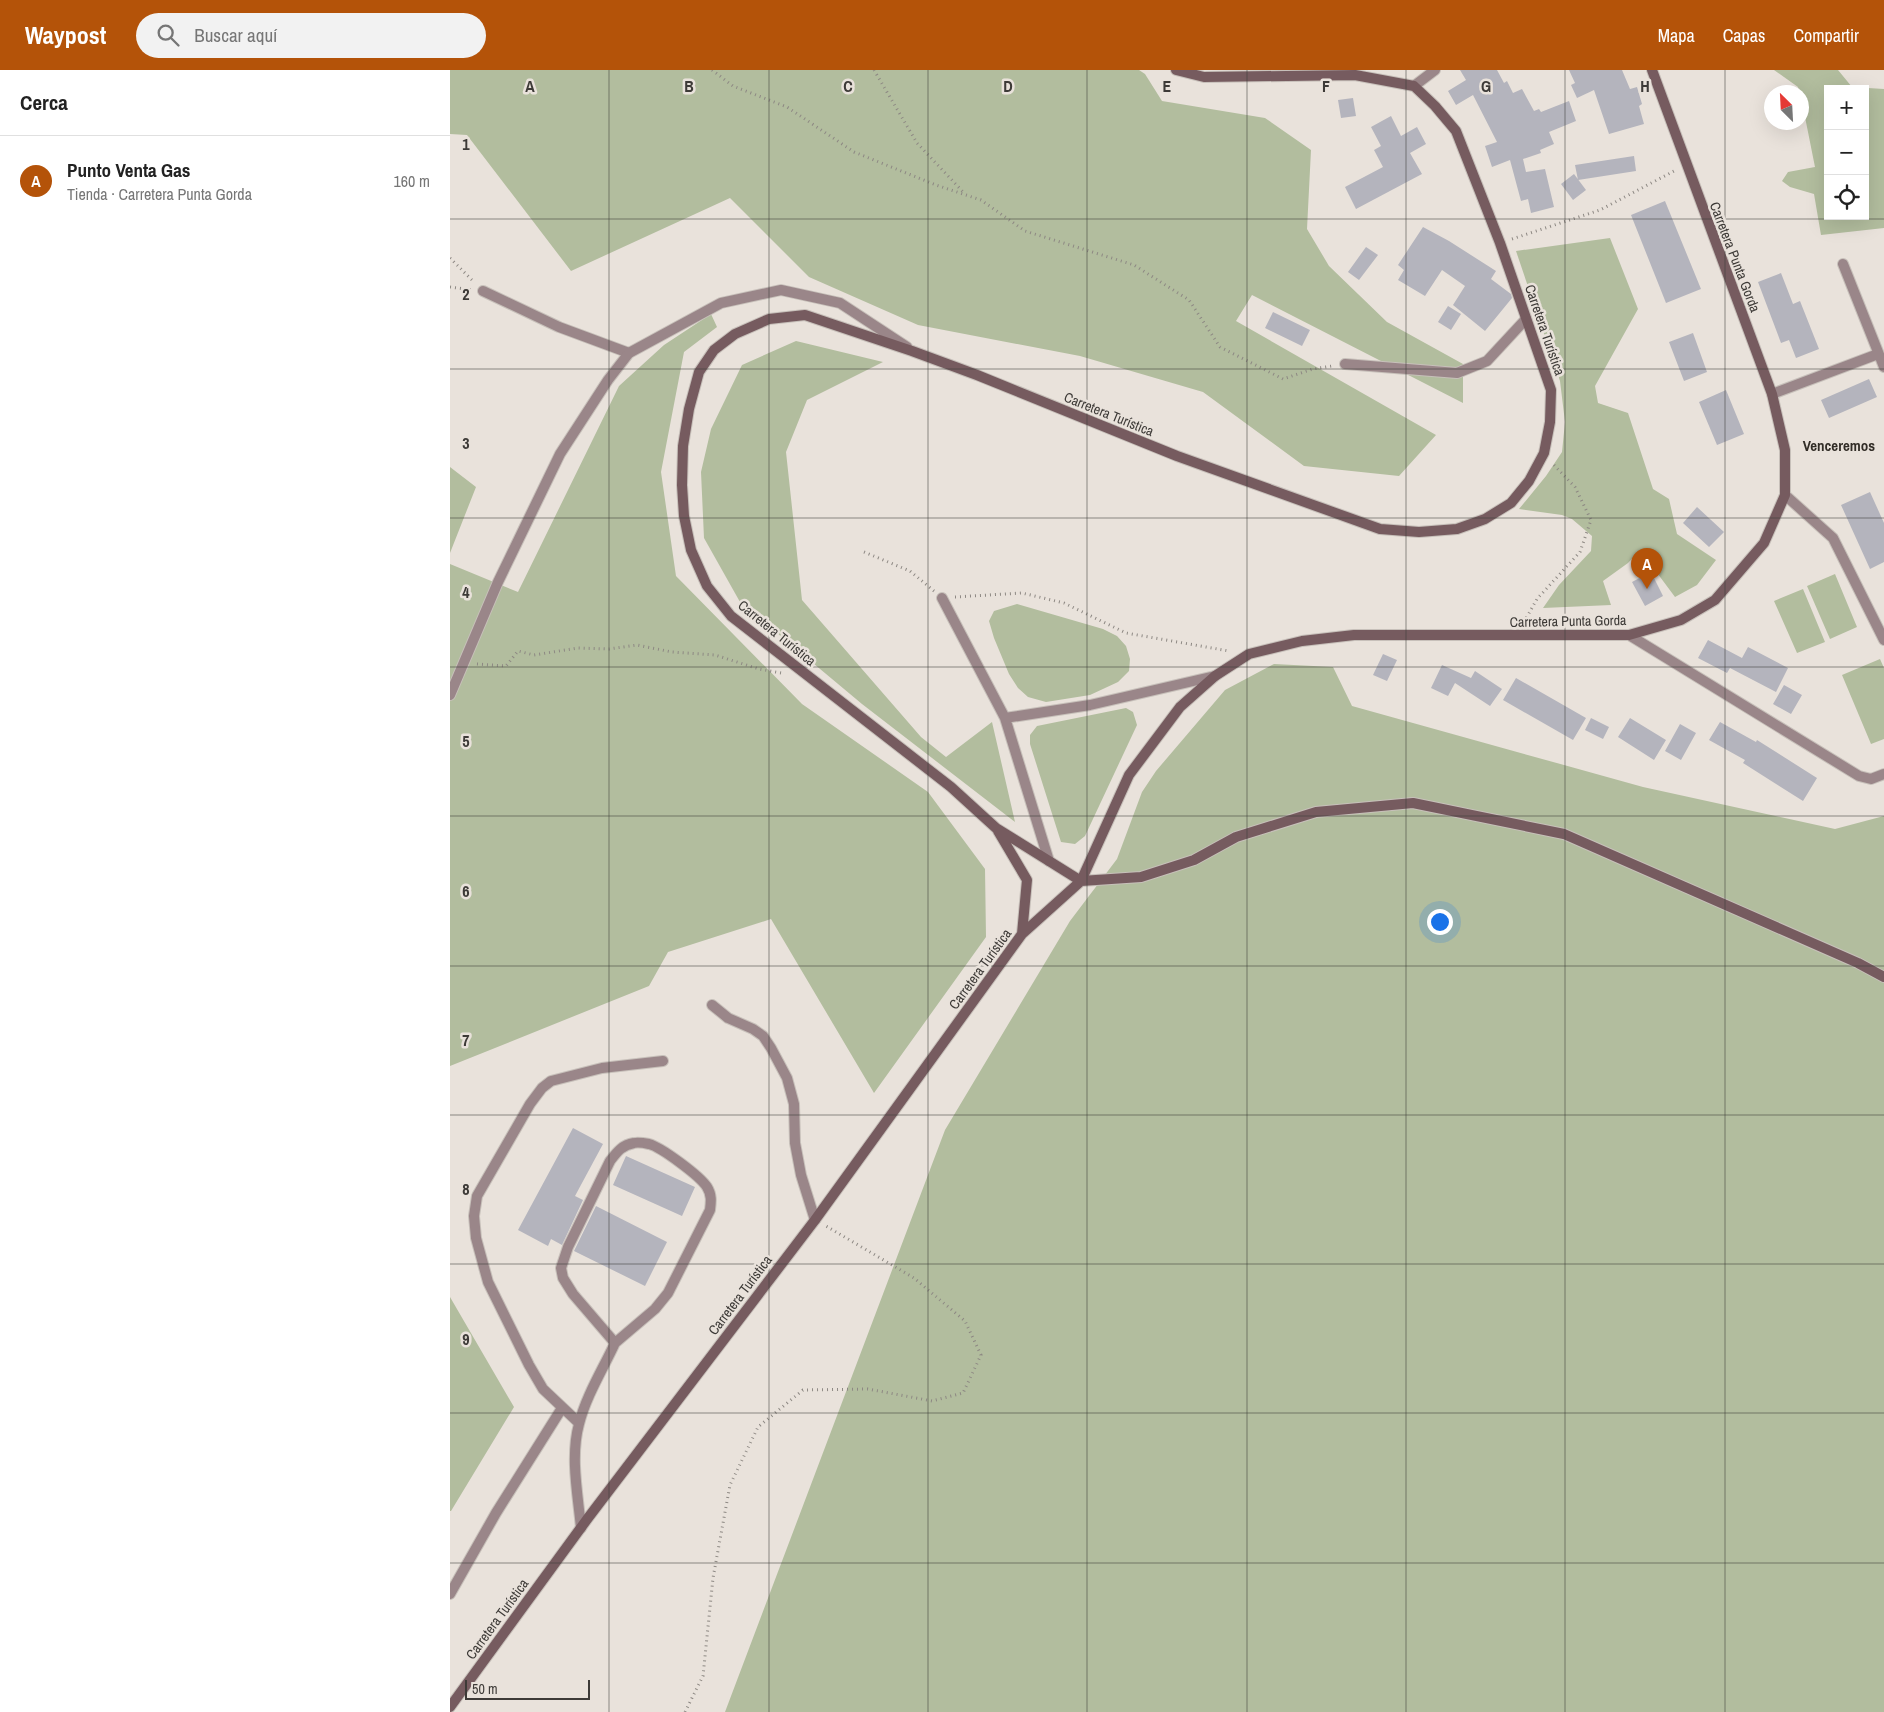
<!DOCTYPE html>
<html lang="es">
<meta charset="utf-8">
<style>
:root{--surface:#fff;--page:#f2f2f2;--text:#222;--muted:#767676;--line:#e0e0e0;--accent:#b45309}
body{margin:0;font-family:"Archivo Narrow",sans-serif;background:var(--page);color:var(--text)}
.controls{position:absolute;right:15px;top:15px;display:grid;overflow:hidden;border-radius:0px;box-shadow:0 5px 20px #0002}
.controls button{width:45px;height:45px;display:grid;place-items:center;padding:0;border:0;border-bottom:1px solid var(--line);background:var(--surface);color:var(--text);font:25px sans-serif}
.compass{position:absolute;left:1314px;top:15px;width:45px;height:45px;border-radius:50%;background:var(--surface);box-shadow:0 5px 20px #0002;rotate:336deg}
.scale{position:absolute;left:15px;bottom:12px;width:125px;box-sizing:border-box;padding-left:5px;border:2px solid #3d3a37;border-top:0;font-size:14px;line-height:18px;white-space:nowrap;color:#3d3a37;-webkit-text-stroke:4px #e9e2db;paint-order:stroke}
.you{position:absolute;left:989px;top:851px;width:18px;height:18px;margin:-12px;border:4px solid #fff;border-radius:50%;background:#1a73e8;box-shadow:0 0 0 8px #1a73e833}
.badge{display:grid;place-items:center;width:32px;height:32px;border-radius:50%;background:var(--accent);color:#fff;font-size:16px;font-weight:700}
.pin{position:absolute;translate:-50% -41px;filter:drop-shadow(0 1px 2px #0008)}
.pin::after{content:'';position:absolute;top:26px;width:18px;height:15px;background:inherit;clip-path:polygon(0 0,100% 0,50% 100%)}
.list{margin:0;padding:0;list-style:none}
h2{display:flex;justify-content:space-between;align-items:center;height:65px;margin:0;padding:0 20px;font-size:21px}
h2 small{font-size:16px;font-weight:400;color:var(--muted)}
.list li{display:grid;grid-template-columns:32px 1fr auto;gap:15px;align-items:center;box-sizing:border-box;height:90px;padding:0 20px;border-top:1px solid var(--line)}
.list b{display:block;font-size:19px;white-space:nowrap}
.list p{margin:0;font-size:16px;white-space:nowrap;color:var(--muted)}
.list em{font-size:16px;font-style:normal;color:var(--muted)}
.icon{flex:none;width:28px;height:28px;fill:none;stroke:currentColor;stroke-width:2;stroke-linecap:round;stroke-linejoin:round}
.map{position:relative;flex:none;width:1434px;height:1642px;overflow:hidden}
header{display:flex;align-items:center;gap:30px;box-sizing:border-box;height:70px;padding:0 25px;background:var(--accent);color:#fff}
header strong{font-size:24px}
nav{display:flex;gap:28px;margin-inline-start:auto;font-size:18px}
.search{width:350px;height:45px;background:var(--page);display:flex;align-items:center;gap:12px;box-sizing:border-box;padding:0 18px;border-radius:28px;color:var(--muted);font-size:19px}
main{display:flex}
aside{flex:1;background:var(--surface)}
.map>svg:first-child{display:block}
.green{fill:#b2bd9e;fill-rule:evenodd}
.building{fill:#b4b4bd}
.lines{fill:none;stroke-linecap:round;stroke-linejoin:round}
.lane-casing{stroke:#c7c0ba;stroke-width:12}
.street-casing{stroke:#c7c0ba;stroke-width:12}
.secondary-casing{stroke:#c7c0ba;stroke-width:12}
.path{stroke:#8d8883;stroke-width:3;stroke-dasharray:1 4;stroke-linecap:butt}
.lane{stroke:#9a8689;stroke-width:10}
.street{stroke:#9a8689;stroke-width:10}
.secondary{stroke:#765b5f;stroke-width:10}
.grid{fill:none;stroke:#3d3a37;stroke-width:1;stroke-opacity:0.55}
.labels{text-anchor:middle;stroke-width:5;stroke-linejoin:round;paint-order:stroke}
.street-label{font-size:14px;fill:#3d3a37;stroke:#e9e2db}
.neighbourhood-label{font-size:15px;font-weight:bold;fill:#322d27;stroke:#e9e2db}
.grid-label{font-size:16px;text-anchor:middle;font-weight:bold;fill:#3d3a37;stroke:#e9e2db;stroke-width:5;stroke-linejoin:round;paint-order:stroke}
</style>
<header>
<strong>Waypost</strong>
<div class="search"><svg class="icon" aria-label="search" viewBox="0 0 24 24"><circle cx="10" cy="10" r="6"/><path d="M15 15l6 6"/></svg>Buscar aquí</div>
<nav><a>Mapa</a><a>Capas</a><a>Compartir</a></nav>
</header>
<main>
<aside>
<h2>Cerca<small></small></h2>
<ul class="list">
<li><span class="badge">A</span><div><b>Punto Venta Gas</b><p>Tienda · Carretera Punta Gorda</p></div><em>160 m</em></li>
</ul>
</aside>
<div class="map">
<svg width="1434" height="1642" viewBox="0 0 1434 1642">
<rect width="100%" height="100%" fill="#e9e2db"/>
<!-- green -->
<path class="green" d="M0 0H689L695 4 712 31 815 48 861 80 857 159 879 196 937 252 1013 294V333L802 225 786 251 986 365 949 406 854 396 753 322 630 286 468 255 359 207 280 128 121 201 17 65 0 64Z
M1324 0H1388L1402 17 1434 19V158L1371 165 1364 124 1340 117 1332 111 1338 102 1365 97 1352 32V22H1349L1348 17ZM1378 19H1415V146H1378Z
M1160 168 1188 239 1145 316 1148 333 1178 343 1203 419 1219 429 1227 464 1266 490 1247 515 1225 527 1190 480 1178 493 1153 511 1161 535 1093 538 1109 515 1141 481 1142 466 1122 449 1112 445 1069 439 1096 406 1112 382 1115 352 1110 311 1066 181Z
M261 244 267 257 234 282 211 402 226 506 352 634 478 722 535 799 536 867 424 1023 321 849 218 882 199 916 0 996V494L68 522 169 316 214 275Z
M346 271 433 292 357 330 336 382 352 530 471 667 496 687 542 652 565 752 412 634 290 532 254 468 251 402 261 359 292 295Z
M0 397 26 417 0 483Z
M1385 504 1407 557 1380 569 1357 516Z
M1353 519 1375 572 1347 583 1324 531Z
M567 534 653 559 667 566 676 576 680 589 679 601 668 612 640 625 596 632 578 627 568 618 559 604 544 568 539 551 544 541Z
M1430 589 1434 598V669L1421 674 1392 605Z
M824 594 883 597 902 636 1193 717 1385 759 1434 746V1642H275L495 1060 620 851 667 789 692 722 706 701 775 620Z
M676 638 683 642 687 655 635 766 625 774 611 772 580 674V665L587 656Z
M0 1227 64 1337 1 1441H0Z"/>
<!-- building -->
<path class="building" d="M1010 0H1047L1054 13 1057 11 1063 23 1072 19 1084 41 1089 39 1091 42 1119 31 1126 51 1099 62 1104 74 1090 80 1091 83 1073 89 1076 102 1095 99 1104 137 1081 143 1078 129 1071 131 1060 90 1042 97 1035 76 1047 72 1023 25 1006 35 998 21 1016 10Z
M1119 0H1172L1180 19 1187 17 1192 34 1189 36 1194 54 1159 64 1144 20 1127 28 1121 15 1125 13Z
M903 28 906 46 891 48 888 30Z
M941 46 951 66 967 57 976 74 960 83 972 104 906 139 895 117 933 97 924 80 931 76 921 57Z
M1184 86 1186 101 1128 110 1125 95Z
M1124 104 1136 120 1123 130 1111 114Z
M1215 131 1251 219 1216 233 1181 145Z
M973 157 999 171 1046 201 1041 209 1061 224 1062 228 1035 261 1003 235 1015 216 992 200 975 226 948 210 954 200 948 195Z
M916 177 928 185 909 210 898 202Z
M1331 203 1343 234 1350 231 1369 279 1346 288 1339 270 1331 273 1308 212Z
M998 236 1011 244 1001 260 988 252Z
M823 242 860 260 852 276 815 258Z
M1243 263 1257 302 1234 311 1219 272Z
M1419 309 1427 327 1379 348 1371 330Z
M1276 320 1294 364 1267 375 1249 332Z
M1420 422 1434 453V492L1420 499 1391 435Z
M1247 437 1274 462 1259 477 1233 453Z
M1201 502 1213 526 1195 536 1182 512Z
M1258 570 1292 588 1298 577 1338 598 1326 622 1280 598 1277 603 1248 588Z
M933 584 947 590 937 611 923 605Z
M992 595 1021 608 1025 601 1052 619 1040 636 1005 613 998 626 981 618Z
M1066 608 1136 648 1123 670 1053 630Z
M1334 615 1352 625 1341 644 1323 634Z
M1141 648 1159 657 1153 669 1135 660Z
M1180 648 1216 670 1204 690 1168 667Z
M1270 652 1306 672 1307 670 1367 708 1353 731 1293 693 1295 690 1259 670Z
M1230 654 1246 663 1231 690 1215 681Z
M123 1058 153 1074 125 1126 133 1130 112 1175 101 1169 98 1176 68 1160Z
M176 1086 245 1117 232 1146 163 1115Z
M146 1136 217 1172 195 1216 124 1181Z"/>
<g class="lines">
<defs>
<path id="lane" d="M1393 194 1434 297
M33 221 109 257 179 283
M895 294 1007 303 1037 291 1076 249
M1322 324 1428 284
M262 935 278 948 303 959 313 966 321 978 337 1008 344 1034 345 1073 351 1105 365 1150
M129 1353 93 1319 79 1295 38 1212 26 1168 24 1146 27 1126 80 1034 92 1018 101 1011 152 998 213 991
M131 1458C128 1425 120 1387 129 1354 136 1326 153 1299 165 1273L123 1224 113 1208 111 1198 118 1177 160 1091C167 1082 172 1075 184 1073 188 1072 194 1073 199 1074 211 1077 250 1106 257 1117 262 1125 261 1132 260 1140L218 1223 205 1239 165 1273
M0 1524 46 1443 112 1338"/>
<path id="street" d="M964 16 985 0
M1335 425 1383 468 1434 570
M492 528 555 648 599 791
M1179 565 1409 706 1421 709 1434 704
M0 625 48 512 110 384 158 310 179 283 271 233 331 220 390 233 457 277
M555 648 640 635 765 606"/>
<path id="secondary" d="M548 761 577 810 572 864
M631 811 546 758 501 717 281 546 257 516 241 480 234 446 232 415 233 376 239 339 249 302 264 280 285 264 319 249 355 245 462 281 527 305 727 386 930 459 969 462 1007 459 1035 449 1061 433 1079 411 1094 383 1100 352 1101 320 1050 173 1006 61 985 36 964 16 905 5 754 7 726 0
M631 811 691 807 744 790 786 767 866 742 963 733 1114 764 1408 893 1434 907
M0 1637 138 1448 365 1150 572 864 631 811 679 705 730 637 765 606 799 584 852 571 904 565H1179L1231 550 1265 530 1314 473 1335 425V380L1322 324 1202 0"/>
</defs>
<!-- lane casing -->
<use href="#lane" class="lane-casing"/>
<!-- street casing -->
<use href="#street" class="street-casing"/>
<!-- secondary casing -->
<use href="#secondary" class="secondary-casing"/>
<!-- path -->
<path class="path" d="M262 0 283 16 337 37 404 82 486 115 531 130 575 161 684 195 739 230 770 277 833 309 863 299 882 296
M424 0 467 73 515 124
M1062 169 1150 140 1226 100
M0 188 24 212
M0 217 23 220
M414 482 460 501 484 521
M505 527 572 523 614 533 676 563 779 581
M1074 552 1087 529 1130 482 1141 450 1125 417 1102 393
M27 594 56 596 68 581 84 585 128 578 159 579 187 575 222 582 265 585 309 599 331 603
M235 1642 253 1606 263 1508 280 1415 308 1357 353 1320 418 1319 482 1331 513 1323 531 1285 515 1251 464 1208 376 1156"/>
<!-- lane -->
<use href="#lane" class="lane"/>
<!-- street -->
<use href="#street" class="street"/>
<!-- secondary -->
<use href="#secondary" class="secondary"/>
</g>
<!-- grid -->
<path class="grid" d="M159 0V1642M319 0V1642M478 0V1642M637 0V1642M797 0V1642M956 0V1642M1115 0V1642M1275 0V1642M0 149H1434M0 299H1434M0 448H1434M0 597H1434M0 746H1434M0 896H1434M0 1045H1434M0 1194H1434M0 1343H1434M0 1493H1434"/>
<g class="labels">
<!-- street labels -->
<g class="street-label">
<text transform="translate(1285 187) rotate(69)" y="5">Carretera Punta Gorda</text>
<text transform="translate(1095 260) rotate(71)" y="5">Carretera Turística</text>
<text transform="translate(659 344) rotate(22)" y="5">Carretera Turística</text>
<text transform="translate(1118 551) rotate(-1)" y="5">Carretera Punta Gorda</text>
<text transform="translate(327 563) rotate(39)" y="5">Carretera Turística</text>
<text transform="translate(530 899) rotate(-54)" y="5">Carretera Turística</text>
<text transform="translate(290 1225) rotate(-53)" y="5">Carretera Turística</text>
<text transform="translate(47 1549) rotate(-54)" y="5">Carretera Turística</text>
</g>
<!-- neighbourhood labels -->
<g class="neighbourhood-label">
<text x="1389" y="381">Venceremos</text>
</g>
</g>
<g class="grid-label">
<text x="80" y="22">A</text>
<text x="239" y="22">B</text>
<text x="398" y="22">C</text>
<text x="558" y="22">D</text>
<text x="717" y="22">E</text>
<text x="876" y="22">F</text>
<text x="1036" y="22">G</text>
<text x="1195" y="22">H</text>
<text x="16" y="80">1</text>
<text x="16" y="230">2</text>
<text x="16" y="379">3</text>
<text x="16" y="528">4</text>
<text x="16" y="677">5</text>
<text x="16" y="827">6</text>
<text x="16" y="976">7</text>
<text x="16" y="1125">8</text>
<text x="16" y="1275">9</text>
</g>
</svg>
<div class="controls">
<button>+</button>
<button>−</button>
<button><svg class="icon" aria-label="locate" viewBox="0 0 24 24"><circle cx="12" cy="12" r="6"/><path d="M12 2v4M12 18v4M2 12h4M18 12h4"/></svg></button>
</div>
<svg class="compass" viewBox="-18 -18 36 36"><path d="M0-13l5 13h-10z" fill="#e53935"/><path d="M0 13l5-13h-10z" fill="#767676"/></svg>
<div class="scale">50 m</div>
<div class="you"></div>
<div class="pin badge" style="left:1197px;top:519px">A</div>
</div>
</main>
